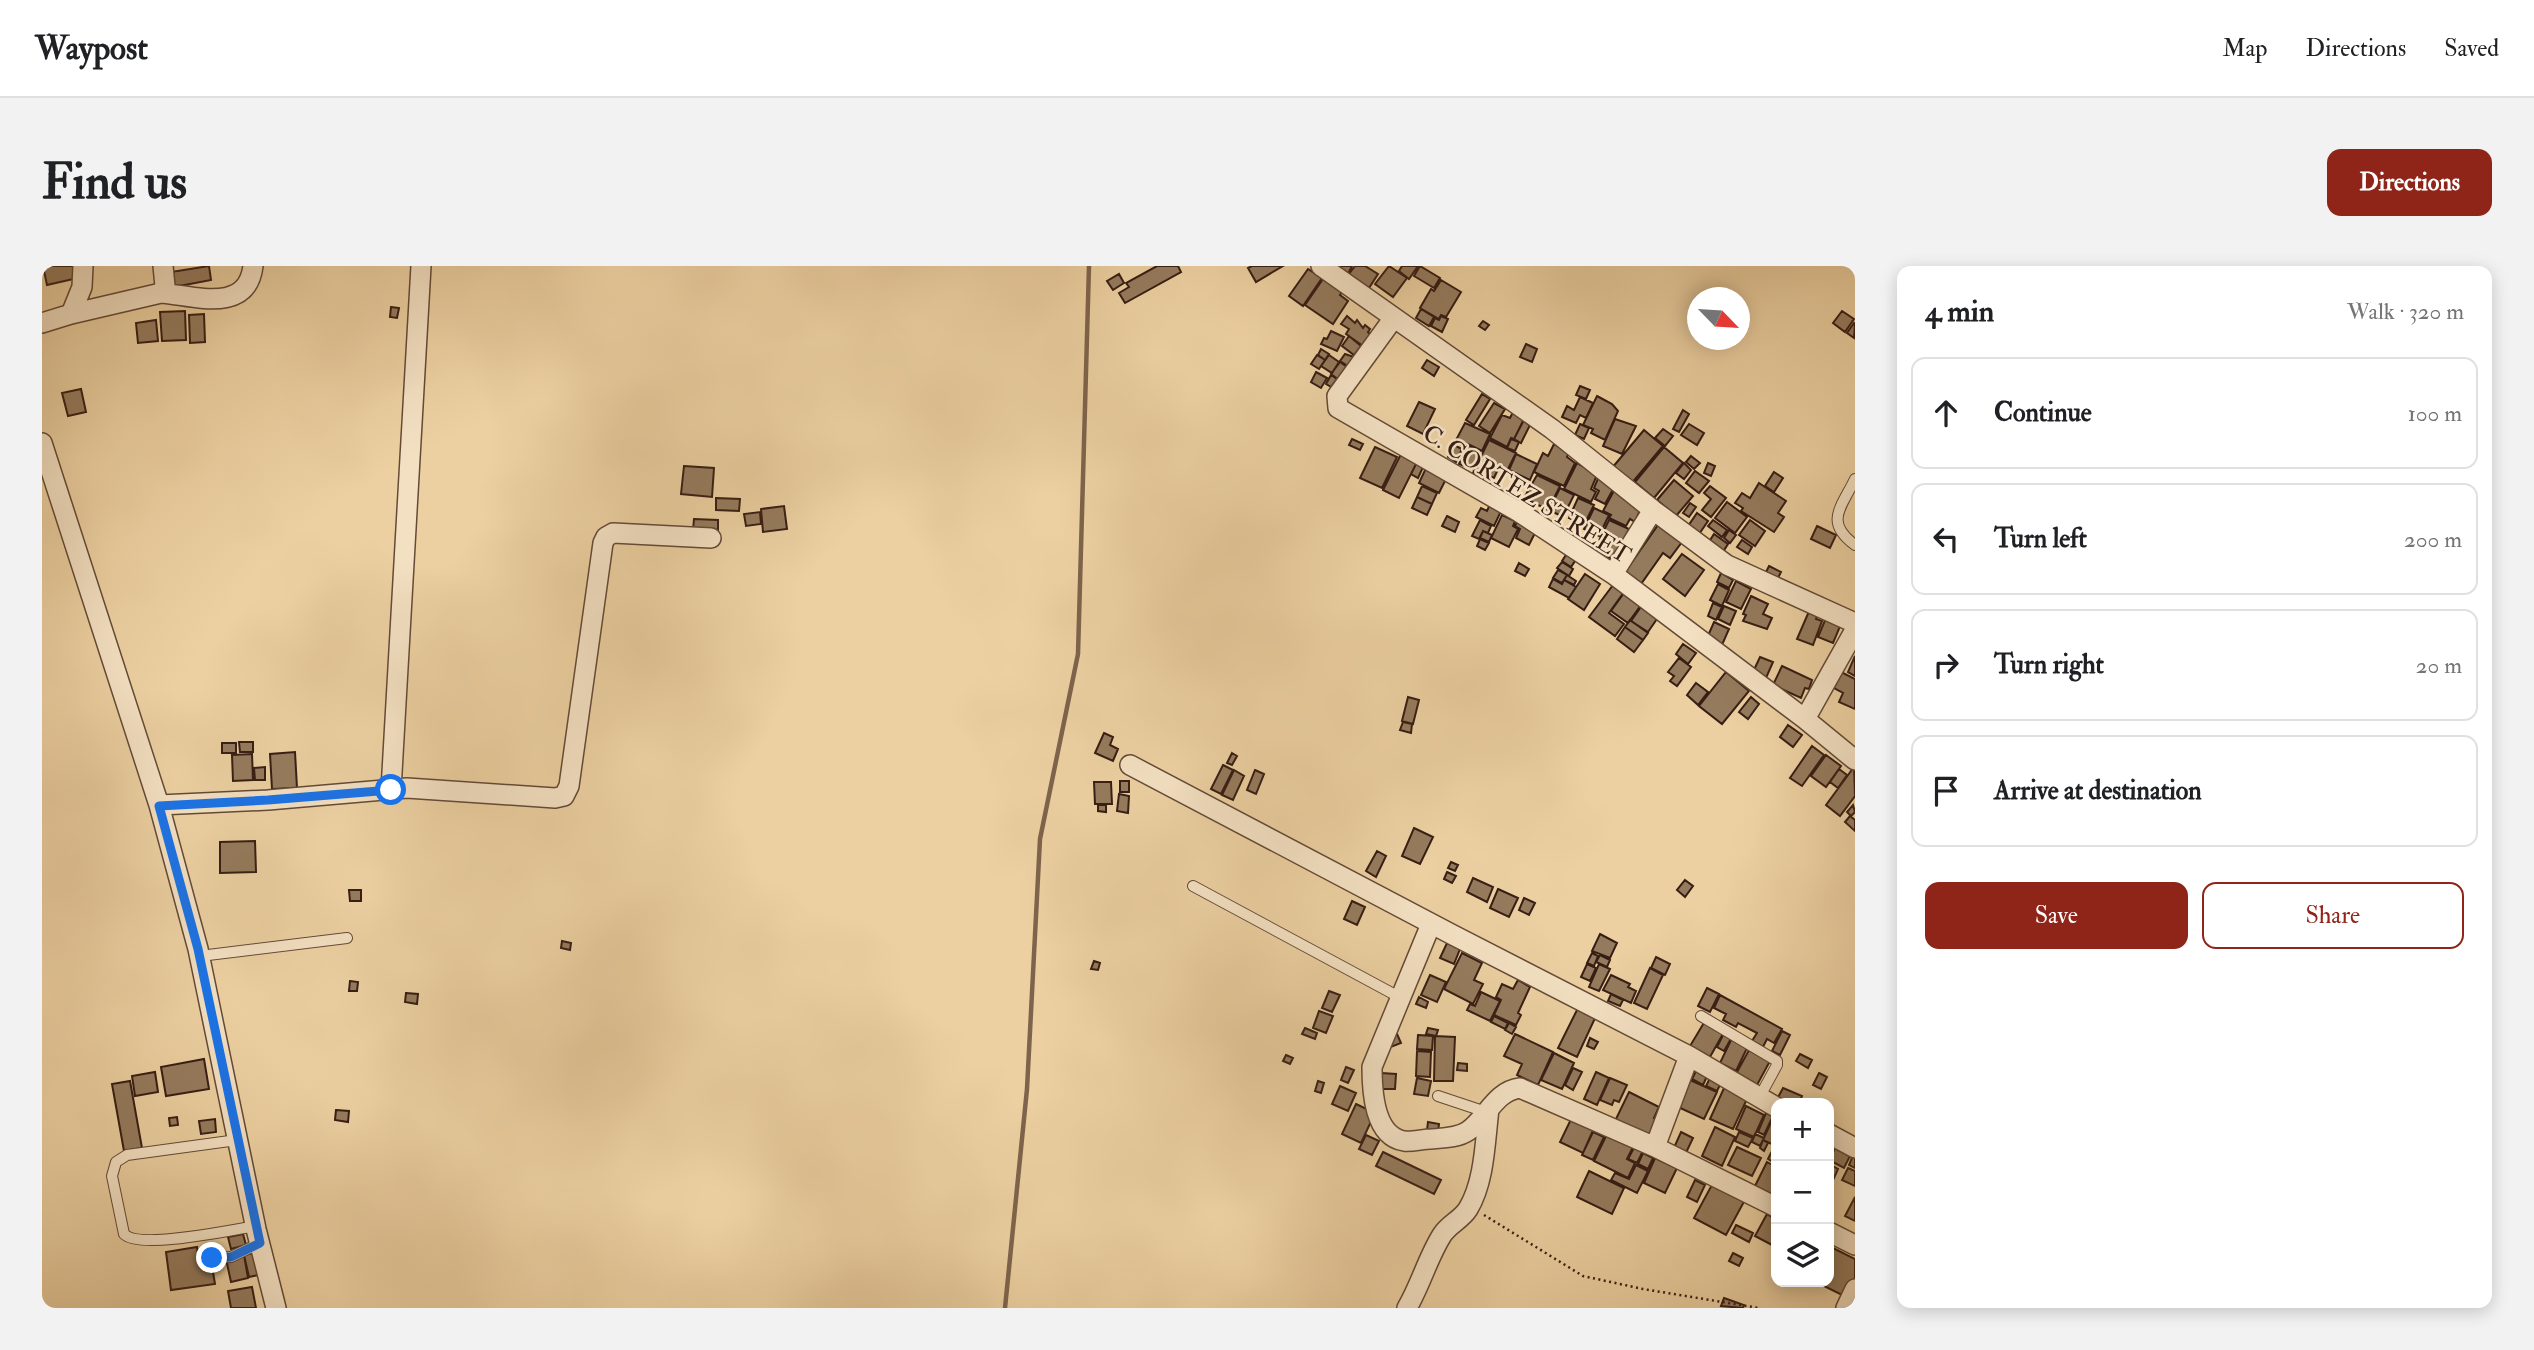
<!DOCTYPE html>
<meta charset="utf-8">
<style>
:root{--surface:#fff;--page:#f2f2f2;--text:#202124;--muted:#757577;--line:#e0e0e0;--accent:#8f2418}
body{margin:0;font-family:"IM FELL Double Pica",serif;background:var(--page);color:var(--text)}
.controls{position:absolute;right:21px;bottom:21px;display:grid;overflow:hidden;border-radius:14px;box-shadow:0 4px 18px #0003}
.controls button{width:63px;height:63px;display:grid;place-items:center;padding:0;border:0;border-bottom:2px solid var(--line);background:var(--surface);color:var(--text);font:35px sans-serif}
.compass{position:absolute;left:1645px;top:21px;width:63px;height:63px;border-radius:50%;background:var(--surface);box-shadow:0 4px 18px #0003;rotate:115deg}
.stop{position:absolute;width:21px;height:21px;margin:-16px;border:5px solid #1a73e8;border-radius:50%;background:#fff}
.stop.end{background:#1a73e8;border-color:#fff;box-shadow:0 2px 7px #0008}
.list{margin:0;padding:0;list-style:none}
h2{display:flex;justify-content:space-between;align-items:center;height:91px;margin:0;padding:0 28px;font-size:30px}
h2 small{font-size:23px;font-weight:400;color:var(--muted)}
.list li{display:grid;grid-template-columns:46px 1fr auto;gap:21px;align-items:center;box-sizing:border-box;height:112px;margin:0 14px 14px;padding:0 14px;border:2px solid var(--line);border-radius:14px}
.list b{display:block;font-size:26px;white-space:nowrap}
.list em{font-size:23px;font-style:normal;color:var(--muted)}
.actions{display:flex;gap:14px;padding:21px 28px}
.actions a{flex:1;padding:16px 0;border:2px solid var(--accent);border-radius:14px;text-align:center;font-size:24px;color:var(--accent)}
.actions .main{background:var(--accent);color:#fff}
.icon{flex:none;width:38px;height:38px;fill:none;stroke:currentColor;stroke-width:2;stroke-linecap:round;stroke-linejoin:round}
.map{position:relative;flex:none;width:1813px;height:1042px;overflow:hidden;border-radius:14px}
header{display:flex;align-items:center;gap:42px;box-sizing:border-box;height:98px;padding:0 35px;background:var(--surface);border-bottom:2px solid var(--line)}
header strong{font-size:33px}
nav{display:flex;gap:38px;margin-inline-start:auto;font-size:24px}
.intro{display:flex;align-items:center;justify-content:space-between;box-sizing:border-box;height:168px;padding:0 42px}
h1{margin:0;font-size:49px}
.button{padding:18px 32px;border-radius:14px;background:var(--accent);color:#fff;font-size:24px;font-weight:700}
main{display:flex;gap:42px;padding:0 42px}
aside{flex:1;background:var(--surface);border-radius:14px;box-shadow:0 4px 18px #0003}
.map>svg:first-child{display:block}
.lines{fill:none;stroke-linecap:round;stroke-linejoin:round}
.stream{stroke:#7e644c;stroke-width:4.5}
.building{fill:#957b5d;stroke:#371e14;stroke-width:2}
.service-casing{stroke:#644a37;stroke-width:12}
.minor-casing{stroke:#644a37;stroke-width:22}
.path{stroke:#371e14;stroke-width:2.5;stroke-dasharray:2 3.5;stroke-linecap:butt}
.service{stroke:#f3e0c2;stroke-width:10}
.minor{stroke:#f3e0c2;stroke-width:19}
.route{stroke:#1a73e8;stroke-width:9}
.labels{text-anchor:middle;stroke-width:5;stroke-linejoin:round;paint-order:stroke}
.street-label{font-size:24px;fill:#371e14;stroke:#f3e0c2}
</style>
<header>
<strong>Waypost</strong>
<nav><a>Map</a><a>Directions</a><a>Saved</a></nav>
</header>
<div class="intro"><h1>Find us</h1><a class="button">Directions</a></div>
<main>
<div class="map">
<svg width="1813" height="1042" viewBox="0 0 1813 1042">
<rect width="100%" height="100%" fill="#ecd0a1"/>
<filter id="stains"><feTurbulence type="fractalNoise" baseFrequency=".00286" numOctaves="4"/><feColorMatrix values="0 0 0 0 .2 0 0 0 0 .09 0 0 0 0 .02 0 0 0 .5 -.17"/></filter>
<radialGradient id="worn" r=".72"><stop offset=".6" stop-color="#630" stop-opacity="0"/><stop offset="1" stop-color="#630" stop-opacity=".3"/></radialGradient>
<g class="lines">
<!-- stream -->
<path class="stream" d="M963 1042 985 823 998 573 1036 388 1047 0"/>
</g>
<!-- building -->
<path class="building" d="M1 0H38L40 11 5 19Z
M167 0 169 14 132 21 129 6Z
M1115 0H1136L1139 6 1083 37 1077 27 1087 21 1084 17Z
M1210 0H1241L1214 16 1206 2Z
M1292 0H1310L1306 8Z
M1313 0H1323L1336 8 1327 22 1307 8Z
M1347 0 1365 12 1351 31 1333 18Z
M1360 0H1376L1367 13 1357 5Z
M1378 0 1398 12 1392 22 1372 10Z
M1266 3 1280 12 1261 40 1247 30Z
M1077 8 1082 17 1071 24 1065 15Z
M1281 13 1300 26 1298 29 1306 35 1291 58 1263 39Z
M1399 14 1419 26 1404 51 1399 49 1397 53 1378 42 1389 23 1392 25Z
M349 41 357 42 355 52 348 51Z
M1379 43 1392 51 1387 60 1374 52Z
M143 45 144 74 120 75 118 46Z
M1800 45 1812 53 1803 66 1791 57Z
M162 48 163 76 148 77 147 49Z
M1305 50 1313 57 1315 54 1321 62 1323 59 1328 63 1326 66 1329 69 1321 80 1304 68 1307 63 1299 58Z
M1399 50 1406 53 1400 66 1389 60 1393 52 1397 54Z
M114 54 116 75 96 77 94 57Z
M1441 55 1447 59 1443 64 1437 60Z
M1812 57 1813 58 1812 72 1805 67Z
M1289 65 1302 71 1295 85 1279 78 1282 72 1285 73Z
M1307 70 1319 80 1312 89 1300 80Z
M1484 78 1495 83 1490 96 1478 91Z
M1279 83 1287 88 1283 94 1276 89Z
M1303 88 1312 91 1306 100 1298 95Z
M1275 89 1283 94 1277 103 1269 98Z
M1287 89 1297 96 1290 107 1279 100Z
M1385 94 1397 101 1392 110 1380 102Z
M1298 96 1305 101 1297 114 1289 108Z
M1274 106 1285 112 1279 122 1269 116Z
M1289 109 1295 113 1289 121 1284 118Z
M1538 120 1548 124 1544 133 1534 129Z
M39 123 44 146 26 150 20 127Z
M1440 128 1448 133 1432 159 1424 154Z
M1555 130 1570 138 1576 145 1563 174 1549 167 1551 163 1541 159Z
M1538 131 1551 137 1544 152 1538 149 1534 157 1520 151 1525 140 1532 144Z
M1377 136 1393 143 1381 168 1365 160Z
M1452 137 1463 143 1448 167 1437 160Z
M1641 144 1647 148 1637 166 1631 163Z
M1471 146 1483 152 1472 173 1469 172 1465 181 1448 172 1460 149 1468 152Z
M1482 153 1489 157 1479 177 1472 173Z
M1573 153 1594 160 1580 188 1561 180Z
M1423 157 1448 168 1440 185 1426 178 1424 181 1413 176Z
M1538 158 1547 162 1542 173 1533 169Z
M1647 158 1662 167 1655 179 1639 169Z
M1621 163 1631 170 1623 180 1613 172Z
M1602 164 1621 180 1589 218 1570 202Z
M1310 173 1321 178 1318 184 1307 179Z
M1469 173 1477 176 1473 185 1465 182Z
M1447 174 1474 187 1465 205 1457 201 1452 212 1444 208 1442 212 1431 207Z
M1512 178 1527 186 1525 191 1533 197 1522 220 1492 206 1501 187 1506 190Z
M1412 179 1420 183 1414 196 1406 191Z
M1426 179 1438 185 1430 203 1417 198Z
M1333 181 1355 191 1340 222 1318 212Z
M1622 181 1641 197 1612 232 1593 216Z
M1359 188 1375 196 1357 232 1341 224Z
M1474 188 1495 198 1488 214 1467 204Z
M1649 190 1658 197 1652 203 1644 196Z
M1375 196 1382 199 1376 212 1369 208Z
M1535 197 1555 209 1549 223 1554 226 1549 236 1522 223Z
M1642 197 1649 204 1642 213 1634 207Z
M1666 197 1673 200 1669 210 1662 207Z
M642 200 672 202 670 231 639 228Z
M1384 202 1405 211 1397 227 1377 217Z
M1653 205 1667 215 1657 227 1644 217Z
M1732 206 1741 212 1732 226 1723 220Z
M1495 209 1518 220 1506 244 1482 232Z
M1557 210 1574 218 1563 238 1553 233 1557 225 1552 222Z
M1632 214 1651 230 1634 250 1615 234Z
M1717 217 1744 235 1736 247 1742 251 1732 266 1699 245 1701 242 1693 237 1700 227 1708 232Z
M1380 220 1395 227 1390 238 1375 231Z
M1668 220 1684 232 1669 251 1660 244 1669 233 1662 227Z
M1574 221 1599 242 1593 256 1588 253 1584 260 1567 252 1569 249 1561 245Z
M1518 222 1532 229 1521 251 1507 244Z
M1375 231 1390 238 1385 249 1370 242Z
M674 232 698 233 697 245 674 244Z
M1536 232 1552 239 1542 259 1527 252Z
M1685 236 1705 251 1693 267 1673 252Z
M1648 237 1654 241 1647 251 1641 247Z
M1448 238 1460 243 1452 260 1434 251 1439 242 1445 245Z
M742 240 745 263 721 266 719 243Z
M1552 242 1567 249 1557 270 1542 263Z
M718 246 719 258 704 260 702 248Z
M1655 247 1666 255 1655 271 1644 263Z
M1460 249 1473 255 1471 260 1476 263 1467 281 1449 272Z
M1405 250 1417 256 1413 266 1400 260Z
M652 253 676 254V265L651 264Z
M1438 254 1449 260 1446 267 1441 265 1437 273 1430 270Z
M1567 254 1587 263 1572 294 1552 285Z
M1671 254 1685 264 1680 271 1666 260Z
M1708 254 1723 265 1713 280 1697 269Z
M1475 256 1494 265 1487 279 1474 272 1478 263 1473 260Z
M1616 259 1640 276 1628 292 1621 287 1599 318 1583 306Z
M1775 260 1794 269 1788 282 1769 273Z
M1687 264 1694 269 1688 277 1682 272Z
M1441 265 1450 269 1447 276 1438 272Z
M1672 268 1686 278 1679 289 1665 279Z
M1438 273 1447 277 1443 284 1435 280Z
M1700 274 1710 281 1706 288 1695 281Z
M1526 286 1535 292 1529 301 1520 295Z
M1640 288 1662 304 1643 330 1621 313Z
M1520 296 1531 303 1527 310 1515 302Z
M1477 297 1487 303 1483 310 1473 305Z
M1727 300 1739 306 1734 316 1722 310Z
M1516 304 1525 309 1520 317 1511 312Z
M1679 307 1691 314 1687 322 1675 316Z
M1543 308 1558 318 1542 344 1526 333Z
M1525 309 1534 315 1532 319 1522 314Z
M1511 313 1520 318 1522 314 1534 321 1527 332 1507 321Z
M1694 315 1709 323 1699 343 1684 336Z
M1676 318 1687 324 1680 340 1668 334Z
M1571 319 1582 326 1567 347 1582 358 1573 370 1547 351Z
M1582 327 1599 339 1586 357 1569 345Z
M1709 330 1726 338 1721 348 1730 352 1725 363 1701 355 1704 349 1701 348Z
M1671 337 1680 341 1674 354 1666 350Z
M1601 338 1617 350 1606 366 1589 355Z
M1682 340 1694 345 1688 359 1676 353Z
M1768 343 1777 346 1774 353 1780 355 1771 379 1755 373Z
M1784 352 1799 358 1791 377 1776 371Z
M1588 354 1606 367 1601 374 1583 361Z
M1672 356 1687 363 1680 379 1665 372Z
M1583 361 1601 374 1592 386 1575 373Z
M1641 378 1654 387 1646 398 1634 388Z
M1813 390V410L1806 406Z
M1718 391 1731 396 1724 412 1711 406Z
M1637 392 1649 401 1635 420 1628 415 1632 410 1626 406Z
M1740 400 1770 414 1767 423 1763 422 1759 432 1731 419Z
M1684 406 1707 425 1680 458 1657 440Z
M1799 406 1813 413V443L1797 436 1801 427 1792 422Z
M1654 417 1666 426 1656 439 1645 429Z
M1366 431 1377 434 1371 458 1360 455Z
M1709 431 1717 438 1706 453 1697 446Z
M1361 456 1370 458 1369 467 1358 464Z
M1746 459 1760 469 1751 481 1738 471Z
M1062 467 1071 471 1068 479 1076 483 1071 495 1053 487Z
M197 476H211V486H198Z
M180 477H194V487H180Z
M1770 480 1782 489 1760 520 1748 512Z
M253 486 255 522 230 523 228 488Z
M1190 487 1195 490 1190 499 1185 497Z
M210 488 211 514 191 515 190 489Z
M1784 489 1799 500 1784 521 1769 510Z
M1181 499 1191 504 1179 528 1169 523Z
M223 501V514H213L212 502Z
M1812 501 1813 530 1798 550 1784 539Z
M1797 503 1805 509 1796 522 1788 516Z
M1192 504 1202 510 1191 534 1180 529Z
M1213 504 1222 508 1214 528 1205 524Z
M1078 515H1087V526H1078Z
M1052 516H1069L1070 538H1053Z
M1077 528 1087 530 1086 547 1075 545Z
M1056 539H1064V546L1056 545Z
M1811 539 1813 546 1809 550 1805 546Z
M1808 550 1813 554V565L1803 556Z
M1372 562 1391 571 1378 598 1360 590Z
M213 575 214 606 178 607V576Z
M1335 585 1344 590 1334 611 1324 605Z
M1409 596 1416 599 1413 605 1406 602Z
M1405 606 1414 610 1410 617 1402 613Z
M1431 612 1451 621 1445 636 1425 626Z
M1643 614 1651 620 1643 631 1635 624Z
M1456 623 1476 632 1467 651 1448 642Z
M307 624H319V635H308Z
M1482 632 1493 637 1487 649 1477 644Z
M1310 635 1323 641 1315 659 1302 653Z
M1558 668 1575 677 1568 692 1550 685Z
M520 675 529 677 528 684 519 682Z
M1405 677 1418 683 1412 698 1398 692Z
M1420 687 1440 697 1432 714 1441 718 1431 738 1402 723Z
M1550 687 1556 690 1552 700 1545 697Z
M1558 689 1568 694 1565 701 1554 696Z
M1614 691 1628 698 1623 709 1609 702Z
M1052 695 1058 697 1056 704 1049 703Z
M1545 698 1554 702 1548 715 1539 711Z
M1557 698 1568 703 1557 725 1547 721Z
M1608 702 1621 709 1605 743 1592 737Z
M1388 709 1404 716 1395 736 1379 729Z
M1569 709 1588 718 1586 721 1594 725 1589 737 1561 724Z
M1476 714 1488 721 1476 747 1479 749 1474 759 1452 749 1459 734 1454 731 1460 718 1471 723Z
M308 715 316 716 315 725H307Z
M1665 722 1677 728 1668 746 1656 740Z
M1287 725 1298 729 1290 746 1280 742Z
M1439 726 1458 735 1448 755 1425 744 1428 738 1433 740Z
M364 727 376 728 375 738 363 736Z
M1569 728 1581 734 1578 740 1566 735Z
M1678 729 1740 763 1732 777 1725 773 1721 781 1710 775 1715 767 1696 757 1694 761 1681 754 1684 748 1672 742Z
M1377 731 1386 736 1384 742 1374 738Z
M1536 742 1554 750 1535 791 1516 782Z
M1277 745 1291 750 1284 767 1271 762Z
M1452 750 1466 757 1463 763 1449 756Z
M1663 755 1682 766 1668 791 1648 780Z
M1467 757 1474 761 1470 768 1463 764Z
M1263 762 1275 767 1273 773 1260 768Z
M1386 762 1396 764 1394 770 1384 768Z
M1740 765 1748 769 1738 789 1730 785Z
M1682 767 1690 771 1682 785 1675 781Z
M1355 768 1359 777 1346 782 1342 773Z
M1473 768 1511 786 1496 819 1475 809 1480 798 1462 790Z
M1376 769 1391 770 1390 784 1375 783Z
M1393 770 1413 771 1411 815H1392Z
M1548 772 1556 776 1552 783 1545 780Z
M1690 772 1706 780 1694 805 1678 797Z
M1707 784 1728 795 1715 819 1694 808Z
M1375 785 1389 786 1388 811 1374 810Z
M1512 787 1532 797 1520 823 1499 814Z
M1758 788 1770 794 1766 802 1754 795Z
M1244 789 1251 792 1248 798 1241 795Z
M162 793 167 823 124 830 119 801Z
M1416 797 1425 798V805L1415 804Z
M1304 801 1312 804 1306 817 1299 814Z
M1531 802 1540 806 1531 824 1523 819Z
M1655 803 1666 808 1661 819 1650 813Z
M113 806 116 826 93 830 90 810Z
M1554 806 1567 812 1555 839 1542 833Z
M1339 807 1354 808 1353 823H1339Z
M1777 807 1785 811 1779 823 1771 819Z
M1669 810 1680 815 1675 825 1664 820Z
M1375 812 1389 815 1386 830 1372 828Z
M1568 812 1585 819 1577 836 1572 834 1570 839 1558 834Z
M1648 814 1675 826 1662 853 1636 841Z
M88 815 100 882 82 885 70 818Z
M1276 815 1282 817 1279 827 1273 825Z
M1298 820 1314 827 1306 845 1290 838Z
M1682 822 1705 833 1691 863 1668 853Z
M1741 822 1760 830 1757 837 1734 835Z
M1587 826 1617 841 1612 852 1617 854 1609 873 1573 855Z
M1314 838 1333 847 1319 877 1300 868Z
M1704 840 1722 849 1712 871 1694 863Z
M294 844 307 845 306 856 293 854Z
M1724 847 1731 850 1722 869 1716 866Z
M1531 849 1553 860 1541 887 1518 876Z
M135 851 136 859 128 860 127 852Z
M173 853 174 866 159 868 157 855Z
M1730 854 1734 856V880L1721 874Z
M1386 856 1397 858 1396 866 1385 864Z
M1673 861 1693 871 1680 900 1660 890Z
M1551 866 1562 871 1551 894 1540 889Z
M1639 866 1651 872 1643 889 1631 884Z
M1697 866 1711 872 1706 881 1693 875Z
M1565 868 1591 881 1585 893 1593 897 1586 912 1552 895Z
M1713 868 1722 872 1718 880 1710 876Z
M1324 869 1337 875 1330 889 1317 883Z
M1721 874 1726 877 1722 885 1718 882Z
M1595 876 1603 881 1595 897 1586 893Z
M1795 878 1810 886 1802 902 1787 894Z
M1695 881 1719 892 1710 910 1686 899Z
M1341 886 1399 914 1392 928 1334 900Z
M1601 887 1611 892 1606 903 1596 898Z
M1729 887 1734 890V898L1726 893Z
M1812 887H1813V902L1807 899Z
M1613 892 1635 902 1623 927 1602 917Z
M1725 896 1734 901V923L1730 932 1711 924Z
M1787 898 1796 903 1792 912 1787 909Z
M1594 899 1606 905 1595 927 1569 914 1573 907 1587 913Z
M1806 902 1813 905V920L1800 914Z
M1547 905 1582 922 1570 948 1535 931Z
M1653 914 1663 919 1655 936 1645 931Z
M1672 915 1704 932 1684 969 1652 952Z
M1813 931V955L1803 950Z
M1725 948 1734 954V975L1732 980 1713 970Z
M1694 959 1711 967 1707 976 1690 967Z
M201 968 204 979 189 983 186 971Z
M1787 980 1813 993V1012L1804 1031 1774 1016H1787Z
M155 981 157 995 169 994 173 1018 129 1024 124 986Z
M216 986 221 1008 207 1011 202 989Z
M1691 987 1701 992 1697 1000 1687 995Z
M202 989 206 1012 189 1016 184 993Z
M210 1021 214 1042H189L186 1025Z
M1682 1032 1702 1039 1701 1042 1679 1040Z"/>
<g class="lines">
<defs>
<path id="service" d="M1813 213C1799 242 1782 256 1813 279
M1151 620 1359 732
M158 690 305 672
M1659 750 1735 795V799L1717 832
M1396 830 1444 846
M195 874 85 889 74 896 70 910 82 968C97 984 189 964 214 960
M170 992 189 991 218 977"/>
<path id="minor" d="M1279 0 1510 163 1611 244 1685 299 1813 357
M119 27C153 30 205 48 211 0
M29 48 40 21 41 0
M1351 53 1295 130 1296 142 1477 246 1571 308 1763 453 1813 494
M0 57 29 48 119 27 123 20 121 0
M0 177 117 539 156 683 214 963 234 1042
M1571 308 1611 244
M1763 453 1813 364
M1088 499 1411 669 1647 790 1734 841
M349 524 379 0
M117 539 226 534 365 522 513 532 522 530 527 520 561 277 564 271 571 267 669 272
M1389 658 1330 801C1330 825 1332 870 1362 875 1370 876 1381 873 1389 873 1401 872 1416 872 1426 865 1445 852 1453 825 1478 822L1613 881
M1647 790 1613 881 1734 941
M1787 868 1813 882
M1787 966 1813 979
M1365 1042C1379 1018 1386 991 1400 969 1407 958 1419 954 1426 943 1443 915 1443 874 1447 843
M1804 1042 1813 1023"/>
</defs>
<!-- service casing -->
<use href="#service" class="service-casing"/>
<!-- minor casing -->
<use href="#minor" class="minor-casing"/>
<!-- path -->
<path class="path" d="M1442 949 1541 1010 1601 1023 1717 1042"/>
<!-- service -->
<use href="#service" class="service"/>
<!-- minor -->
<use href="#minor" class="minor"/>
</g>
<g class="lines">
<!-- route -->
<path class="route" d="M170 992 189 991 218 977 156 683 117 540 226 534 349 524"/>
</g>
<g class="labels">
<!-- street labels -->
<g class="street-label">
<text transform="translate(1485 228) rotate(32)" y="8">C. CORTEZ STREET</text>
</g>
</g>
<rect width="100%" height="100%" filter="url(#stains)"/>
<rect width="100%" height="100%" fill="url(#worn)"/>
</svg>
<div class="controls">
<button>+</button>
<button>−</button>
<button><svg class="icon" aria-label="layers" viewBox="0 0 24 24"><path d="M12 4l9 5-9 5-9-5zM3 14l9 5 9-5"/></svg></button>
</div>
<svg class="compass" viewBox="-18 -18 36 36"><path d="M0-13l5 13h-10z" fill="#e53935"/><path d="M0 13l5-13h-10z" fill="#757577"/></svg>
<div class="stop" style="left:349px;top:524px"></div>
<div class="stop end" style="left:170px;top:992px"></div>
</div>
<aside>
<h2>4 min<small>Walk · 320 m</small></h2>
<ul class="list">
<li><svg class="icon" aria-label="ahead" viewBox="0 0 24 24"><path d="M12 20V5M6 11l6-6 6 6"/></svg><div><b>Continue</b></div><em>100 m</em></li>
<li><svg class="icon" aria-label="left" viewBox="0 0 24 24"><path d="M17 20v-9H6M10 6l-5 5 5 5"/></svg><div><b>Turn left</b></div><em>200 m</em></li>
<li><svg class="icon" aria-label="right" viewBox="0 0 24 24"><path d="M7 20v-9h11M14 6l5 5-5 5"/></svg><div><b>Turn right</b></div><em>20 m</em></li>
<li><svg class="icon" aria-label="arrive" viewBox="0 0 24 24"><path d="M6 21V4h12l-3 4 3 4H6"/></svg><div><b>Arrive at destination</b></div></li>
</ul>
<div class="actions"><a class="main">Save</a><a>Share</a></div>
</aside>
</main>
